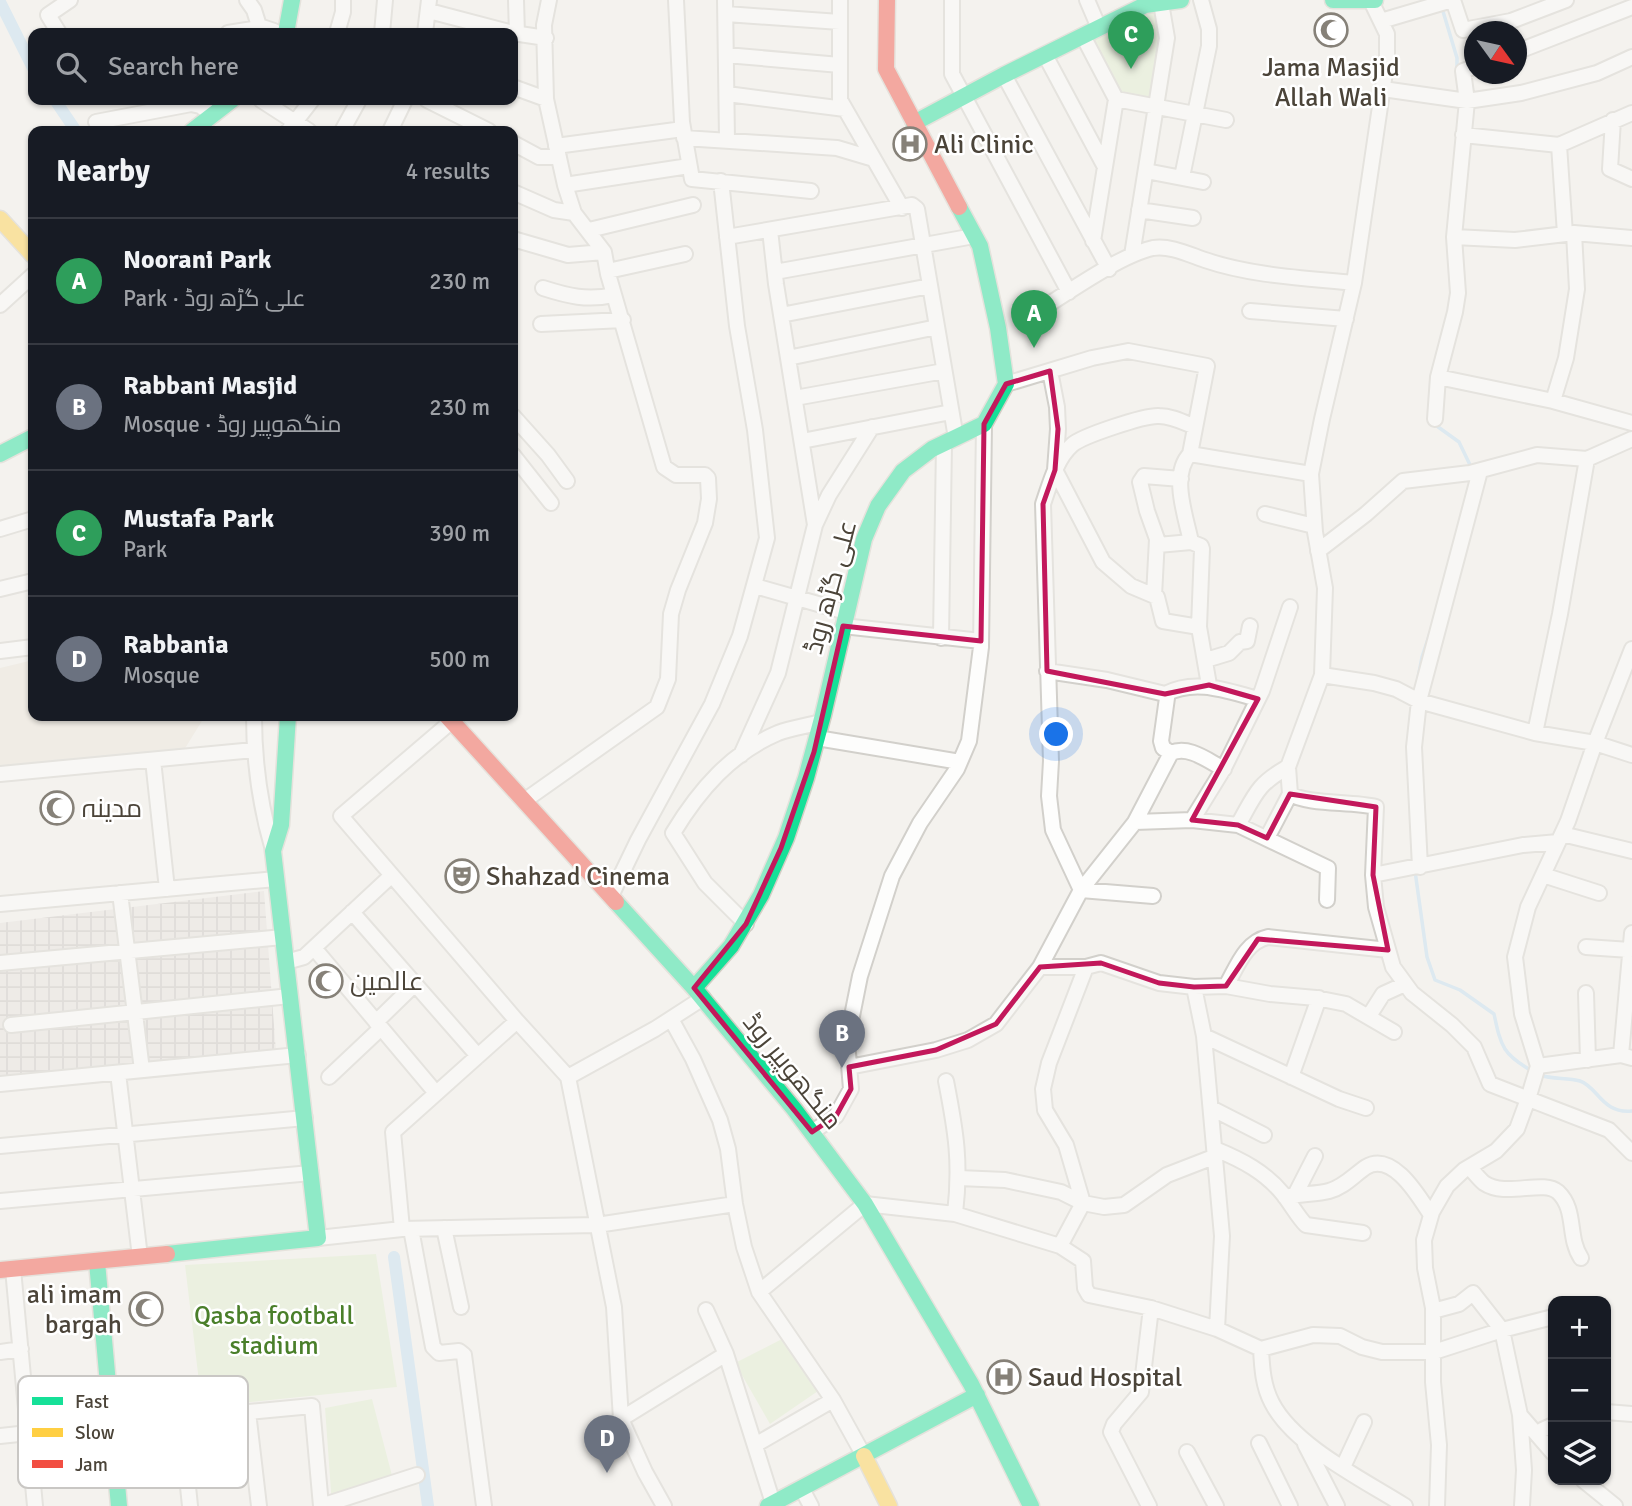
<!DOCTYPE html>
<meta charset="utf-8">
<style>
:root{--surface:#171b24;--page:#242831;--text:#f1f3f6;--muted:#9ea1a6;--line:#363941;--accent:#1a73e8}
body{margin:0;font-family:Signika,Cairo,sans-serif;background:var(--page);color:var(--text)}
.controls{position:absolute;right:21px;bottom:21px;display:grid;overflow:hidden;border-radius:14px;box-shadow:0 2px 5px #0004}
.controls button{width:63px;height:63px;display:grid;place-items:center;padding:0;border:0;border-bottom:2px solid var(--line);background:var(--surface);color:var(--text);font:35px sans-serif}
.compass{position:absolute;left:1464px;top:21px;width:63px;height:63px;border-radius:50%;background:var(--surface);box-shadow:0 2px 5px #0004;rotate:123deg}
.you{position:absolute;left:1057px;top:735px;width:24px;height:24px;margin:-18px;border:5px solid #fff;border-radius:50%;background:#1a73e8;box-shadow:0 0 0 10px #1a73e833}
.badge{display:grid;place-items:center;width:46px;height:46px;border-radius:50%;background:var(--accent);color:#fff;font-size:23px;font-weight:700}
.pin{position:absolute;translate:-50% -58px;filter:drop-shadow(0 2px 4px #0008)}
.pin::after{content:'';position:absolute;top:37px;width:24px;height:21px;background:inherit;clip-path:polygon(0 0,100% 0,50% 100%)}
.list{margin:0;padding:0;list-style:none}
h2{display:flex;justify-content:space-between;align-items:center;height:91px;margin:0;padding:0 28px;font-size:30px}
h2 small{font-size:23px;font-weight:400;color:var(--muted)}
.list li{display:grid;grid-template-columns:46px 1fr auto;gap:21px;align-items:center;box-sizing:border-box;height:126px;padding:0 28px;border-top:2px solid var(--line)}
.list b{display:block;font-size:26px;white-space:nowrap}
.list p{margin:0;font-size:23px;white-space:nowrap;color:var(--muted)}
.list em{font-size:23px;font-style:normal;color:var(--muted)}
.icon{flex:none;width:38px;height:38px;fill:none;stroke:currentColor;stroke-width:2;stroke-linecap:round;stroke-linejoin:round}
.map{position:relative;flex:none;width:1632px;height:1506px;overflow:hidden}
.search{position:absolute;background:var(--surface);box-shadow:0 2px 5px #0004;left:28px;top:28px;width:490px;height:77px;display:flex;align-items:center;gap:18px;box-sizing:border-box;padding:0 24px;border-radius:14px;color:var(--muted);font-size:26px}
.panel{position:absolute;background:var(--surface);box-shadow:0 2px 5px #0004;left:28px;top:126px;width:490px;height:595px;border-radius:14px}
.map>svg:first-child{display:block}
.industrial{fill:url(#industrial-grid)}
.education{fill:#eae5da}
.green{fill:#e1eecf}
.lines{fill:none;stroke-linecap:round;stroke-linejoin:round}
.stream{stroke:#c0ddf1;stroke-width:3.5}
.canal{stroke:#c0ddf1;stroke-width:12}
.street-casing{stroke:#d2d0cb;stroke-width:18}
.fast-casing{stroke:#d3cfc5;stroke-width:19}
.slow-casing{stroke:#d3cfc5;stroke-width:19}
.jam-casing{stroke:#d3cfc5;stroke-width:19}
.street{stroke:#fdfdfc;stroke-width:14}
.fast{stroke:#16e098;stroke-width:16}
.slow{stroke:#ffcf43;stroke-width:16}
.jam{stroke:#f24e42;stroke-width:16}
.marked{fill:none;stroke:#c2185b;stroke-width:5;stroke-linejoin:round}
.labels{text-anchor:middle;stroke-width:5;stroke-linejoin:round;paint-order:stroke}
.poi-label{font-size:26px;fill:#4b4439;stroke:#fff;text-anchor:start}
.street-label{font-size:26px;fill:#4b4439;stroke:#fff}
.park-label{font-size:26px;fill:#4a7f2a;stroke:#fff}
.key{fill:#fff;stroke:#c9c7c4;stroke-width:2}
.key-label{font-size:19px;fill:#4b4439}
</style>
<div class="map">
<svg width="1632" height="1506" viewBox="0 0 1632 1506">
<defs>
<pattern id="industrial-grid" width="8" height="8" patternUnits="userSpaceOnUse" patternTransform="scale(1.75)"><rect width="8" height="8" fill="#e6e2de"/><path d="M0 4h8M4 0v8" fill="none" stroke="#c7c3bf"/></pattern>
</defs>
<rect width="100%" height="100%" fill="#f4f2ee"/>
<!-- industrial -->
<path class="industrial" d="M264 891 276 1052 0 1079V923Z"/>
<!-- education -->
<path class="education" d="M33 660V716H205L184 750 0 766V668Z"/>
<!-- green -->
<path class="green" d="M1161 3 1167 38 1156 107 1116 99 1083 36Z
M376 1254 397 1387 202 1407 185 1265Z
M782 1339 821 1389 770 1424 735 1363Z
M372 1399 394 1483 332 1506 325 1408Z"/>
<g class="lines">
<!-- stream -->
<path class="stream" d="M1442 8 1457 58V72
M1434 424 1459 442 1471 467
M1417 683 1422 657 1430 633
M1415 871 1427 957 1435 980 1460 990 1494 1014C1501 1047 1503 1055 1534 1072
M1540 1075C1553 1080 1567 1077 1580 1081 1598 1087 1602 1114 1632 1111"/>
<!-- canal -->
<path class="canal" d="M0 2 33 68
M55 100 76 131
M394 1257 428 1506"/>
<defs>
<path id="street" d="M247 0 254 10 259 26
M516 0 517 34
M676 0 682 122 692 179 811 191
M725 0 727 139
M840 0V100L902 208
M952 0V74L1069 292
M1087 0 1099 28
M1453 0 1463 30 1511 21 1566 0
M1371 1 1387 34V59L1354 283 1322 419 1311 474 1315 532 1325 588 1322 675 1288 767 1290 794C1309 805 1351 801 1376 807L1373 875 1376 907 1393 967 1412 993 1452 1025 1474 1047 1490 1084 1609 1130 1632 1153
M429 11 513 33
M726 14 840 22
M1381 21 1452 0
M59 33 48 15 70 0
M228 33 253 29 259 26 274 31
M337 33 343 12V0
M382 33 385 0
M425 33 429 0
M513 33 546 38
M1083 36 1116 99 1093 241
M1516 52 1632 7
M726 55 840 65
M1045 55 1105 167
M1004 75 1109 269
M513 87 546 99
M1383 89 1467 101 1521 93 1597 73 1632 57
M727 94 845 109
M1116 99 1226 120
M261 100 309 131
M427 100 489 131
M1613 120 1610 169 1632 179
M96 122 191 104 200 106 214 115
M288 131 312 100
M342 131 359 100
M390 131 405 100
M1463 135 1559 145 1632 113
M684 138 837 148 874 159
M513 143 539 157H559
M1559 145 1565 234
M556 146 683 129
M1146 171 1203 182
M1182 177 1209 46V29L1201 0
M565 185 689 166
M513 192 554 210 574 213
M1139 210 1193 218
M589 230 693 205
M770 230 776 284 815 525
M727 237 912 205 917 209 956 438
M1454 237 1515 240 1574 233 1632 238
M513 239 568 255 604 252
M1132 255 1167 38 1161 3
M608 271 685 254
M775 272 974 236
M543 288C568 296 587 301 614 295
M0 305 33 275
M1250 311 1346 319
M1035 313C1066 294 1120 255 1153 248 1170 245 1190 255 1205 260 1252 276 1305 278 1354 283
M781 315 930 286
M541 324 623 320
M788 358 937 327
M1050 371 1057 407 1058 429 1055 470 1103 562 1131 586 1157 597 1163 621 1199 627
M1438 377 1553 401 1632 423
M1006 384 1092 358 1128 351 1207 366 1190 454 1311 474
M795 398 944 371
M1553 401 1566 358 1577 289 1574 233
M513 416 548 455 567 481
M1435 419 1438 377 1455 312 1458 293 1454 237 1467 101 1463 71 1474 67
M802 441 951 412
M1190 454C1170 475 1186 517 1191 542L1201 546 1202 549 1199 627 1209 685
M513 455 551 503
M1265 514 1314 526
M0 529 33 519
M1158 545 1191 542
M1318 551 1366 514 1403 481 1470 473 1537 455 1587 459 1632 439
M755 586 846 612
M0 589 33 581
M1154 596 1157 539 1147 511 1140 482 1144 476 1181 479
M843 626 981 641
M941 638 944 444
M0 651 33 647
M1206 660 1229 653 1240 642 1247 641 1250 626
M1047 671 1107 680 1165 694 1167 698 1161 741 1163 748 1171 753
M1322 675 1374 683 1396 689 1419 701 1535 733 1595 743 1632 755
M1165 694C1196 678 1227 691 1258 699
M254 716C254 762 260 806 273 850
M452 721 341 816 517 1021 568 1077 614 1307 621 1419 645 1472 664 1506
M1535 733 1560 614 1587 459
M817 738 960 762
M741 755 778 673 815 525 829 495 872 427
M153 760 167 889
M0 774 254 750
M524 801 657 707 668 679 671 614 678 590 705 523 709 499 708 478 705 475H676L664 467 608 274 604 252 574 213 565 185 546 99 544 25 549 0
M1192 820 1224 768 1262 691 1290 607
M1135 822 1192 820 1238 825 1328 868 1327 900
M1238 825C1255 795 1257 784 1288 767
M1562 834 1632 851
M1267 838 1290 794
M1420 867 1414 747 1419 701 1480 471
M1373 875 1523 845 1558 842
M1543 875 1599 893
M120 893 142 1070
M611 896 638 840 712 704 740 636 767 538 755 430 737 326 721 181
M1153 896 1081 890 1053 830 1049 796 1051 761 1043 504C1050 484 1056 459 1072 445 1082 436 1145 415 1159 416 1172 416 1183 422 1195 427
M0 904 276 879
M352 912 478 1056
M746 924 705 883 673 833C699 790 731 753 778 733 791 728 807 726 821 722
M1586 947 1630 950
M314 948 436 1093
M286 962 304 957 391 876
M0 963 283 937
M1040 967H1086L1101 963 1159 983 1194 987 1226 986 1270 994 1316 998 1346 1004 1394 1032
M1226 986C1237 967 1245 942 1268 937L1388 950
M1194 987 1204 1036 1222 1236 1217 1329
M1586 993 1588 1060
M1369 1016 1383 994 1405 984
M671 1019 693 1059 720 1120 728 1149 735 1204 744 1247 759 1292 833 1400 864 1456
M376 1022 415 984
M11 1025 290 996
M1204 1036 1339 1099 1366 1108
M1621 1055 1632 933
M1538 1066 1621 1055 1632 1058
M849 1067 936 1050 968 1040 996 1024 1040 967 1081 890 1135 822 1171 753C1189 745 1208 761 1224 769
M118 1073 140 1257
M329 1077 381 1028
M568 1077 655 1029 703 998
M1291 1077 1319 998
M946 1081C956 1132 961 1163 955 1214
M0 1084 298 1055
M1211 1108 1264 1135
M812 1132 836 1116 851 1089 847 1041 860 976 892 876 920 823 957 769 969 741 981 647 984 424
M0 1146 305 1118
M1215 1149C1242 1160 1265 1172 1283 1194 1291 1204 1298 1217 1306 1225L1363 1233
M1469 1167C1474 1172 1479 1179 1484 1183 1506 1198 1543 1179 1558 1192 1577 1210 1567 1237 1581 1258
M959 1178 1005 1180 1061 1192 1083 1203 1104 1207 1124 1205 1167 1175 1216 1156
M1295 1195 1315 1156
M1285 1197C1299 1194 1318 1194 1329 1191 1344 1187 1354 1175 1366 1167 1393 1151 1419 1197 1431 1215
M0 1201 311 1173
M444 1228 461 1307
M402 1229 393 1132 517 1021
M411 1229 433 1347 439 1353 459 1351 464 1355 484 1506
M318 1238 402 1229 597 1225 735 1204
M1060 1246 1083 1203 1066 1145 1045 1110 1043 1089 1049 1063 1086 967
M13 1269 35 1506
M759 1292 865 1204 955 1214 1060 1246 1083 1261 1085 1288 1089 1295 1151 1308 1217 1329 1261 1349 1313 1335 1340 1336 1362 1347 1382 1352H1434L1502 1330 1553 1317
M706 1310 726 1354 773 1503
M1433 1311 1459 1304 1473 1293 1502 1330 1520 1415 1524 1470 1522 1506
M1261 1349C1262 1368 1263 1386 1272 1403 1294 1446 1364 1480 1405 1506
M0 1352 21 1349
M248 1412 259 1506
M1606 1412 1632 1414
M1520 1415 1553 1453
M181 1419 190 1506
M621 1419 726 1354
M112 1425 312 1406 321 1506
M1542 1430 1553 1425
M0 1436 28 1433
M1259 1443 1290 1506
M1305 1444 1337 1506
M755 1445 833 1400
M1187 1452 1216 1506
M1343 1467 1364 1422
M1583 1480 1615 1506
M802 1489 811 1506
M321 1506 417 1475
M1149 1506 1111 1432 1114 1424 1141 1392 1151 1308
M1437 1506 1439 1445 1433 1382V1308L1425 1268 1424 1240 1432 1212 1447 1186 1464 1170 1496 1151 1517 1129 1528 1099 1538 1066 1522 1014 1515 957 1528 907 1568 821 1595 743 1632 649"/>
<path id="fast" d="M1333 0H1375
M286 33 292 0
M914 123 1004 75 1145 5 1181 0
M192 131 232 100
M0 454 33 437
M616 902 694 988 794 1109 865 1204 971 1384 1031 1506
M694 988 731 946 761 895 786 838 806 778 823 715 864 539 878 506 903 471 932 449 984 424 1006 384 998 328 980 246 959 207
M167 1254 318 1238 273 851 281 825 288 716
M97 1262 119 1506
M768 1506 977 1395"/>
<path id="slow" d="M0 219 33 255
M864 1456 889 1506"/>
<path id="jam" d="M887 0 886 69 959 207
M447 716 616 902
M0 1270 167 1254"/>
</defs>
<!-- street casing -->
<use href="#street" class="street-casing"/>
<!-- fast casing -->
<use href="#fast" class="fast-casing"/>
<!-- slow casing -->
<use href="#slow" class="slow-casing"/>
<!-- jam casing -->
<use href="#jam" class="jam-casing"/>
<!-- street -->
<use href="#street" class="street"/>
<!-- fast -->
<use href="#fast" class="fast"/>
<!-- slow -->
<use href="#slow" class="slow"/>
<!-- jam -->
<use href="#jam" class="jam"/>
</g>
<!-- marked area -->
<path d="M0 0H1632V1506H0ZM1050 371 1058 429 1055 470 1043 504 1047 671 1165 694 1209 685 1258 699 1192 820 1238 825 1267 838 1290 794 1376 807 1373 875 1388 950 1258 939 1226 986 1194 987 1159 983 1101 963 1040 967 996 1024 936 1050 849 1067 851 1089 836 1116 812 1132 694 988 746 924 781 848 814 752 843 626 981 641 984 424 1006 384Z" fill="#f4f2ee" fill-opacity=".55" fill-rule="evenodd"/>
<path class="marked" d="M1050 371 1058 429 1055 470 1043 504 1047 671 1165 694 1209 685 1258 699 1192 820 1238 825 1267 838 1290 794 1376 807 1373 875 1388 950 1258 939 1226 986 1194 987 1159 983 1101 963 1040 967 996 1024 936 1050 849 1067 851 1089 836 1116 812 1132 694 988 746 924 781 848 814 752 843 626 981 641 984 424 1006 384Z"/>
<!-- icons -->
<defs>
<symbol id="mosque-ring" viewBox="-11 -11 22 22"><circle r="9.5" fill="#fff" stroke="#868178" stroke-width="1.5"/><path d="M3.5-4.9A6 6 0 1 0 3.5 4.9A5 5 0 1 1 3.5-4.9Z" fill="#868178"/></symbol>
<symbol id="hospital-ring" viewBox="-11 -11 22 22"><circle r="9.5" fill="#fff" stroke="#868178" stroke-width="1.5"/><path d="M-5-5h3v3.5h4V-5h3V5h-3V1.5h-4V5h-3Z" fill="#868178"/></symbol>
<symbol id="theatre-ring" viewBox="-11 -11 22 22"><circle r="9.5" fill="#fff" stroke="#868178" stroke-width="1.5"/><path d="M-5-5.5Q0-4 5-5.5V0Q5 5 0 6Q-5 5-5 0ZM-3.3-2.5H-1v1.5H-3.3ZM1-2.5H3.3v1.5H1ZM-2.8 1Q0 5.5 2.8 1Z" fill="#868178"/></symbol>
</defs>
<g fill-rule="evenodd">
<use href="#mosque-ring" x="1312" y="11" width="38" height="38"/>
<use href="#hospital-ring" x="891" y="125" width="38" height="38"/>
<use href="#mosque-ring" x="38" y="789" width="38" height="38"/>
<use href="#theatre-ring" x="443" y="857" width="38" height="38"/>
<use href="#mosque-ring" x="307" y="962" width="38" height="38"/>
<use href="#mosque-ring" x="127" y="1290" width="38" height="38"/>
<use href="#hospital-ring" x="985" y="1358" width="38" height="38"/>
</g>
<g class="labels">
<!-- poi labels -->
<g class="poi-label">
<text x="1331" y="76" text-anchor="middle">Jama Masjid<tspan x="1331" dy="30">Allah Wali</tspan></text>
<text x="934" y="153">Ali Clinic</text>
<text x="82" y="817">مدینہ</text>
<text x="486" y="885">Shahzad Cinema</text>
<text x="350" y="990">عالمین</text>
<text x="122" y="1303" text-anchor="end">ali imam<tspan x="122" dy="30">bargah</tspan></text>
<text x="1028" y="1386">Saud Hospital</text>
</g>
<!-- street labels -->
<g class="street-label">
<text transform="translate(830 587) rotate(-75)" y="9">علی گڑھ روڈ</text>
<text transform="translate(793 1071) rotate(51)" y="9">منگھوپیر روڈ</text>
</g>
<!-- park labels -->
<g class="park-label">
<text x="274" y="1324">Qasba football<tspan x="274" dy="30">stadium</tspan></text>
</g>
</g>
<!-- legend -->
<rect x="18" y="1376" width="230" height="112" rx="10" class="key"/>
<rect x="32" y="1397" width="31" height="8" fill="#16e098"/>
<rect x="32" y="1428" width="31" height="9" fill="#ffcf43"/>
<rect x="32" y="1460" width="31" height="8" fill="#f24e42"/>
<g class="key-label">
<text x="75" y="1408">Fast</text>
<text x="75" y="1439">Slow</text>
<text x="75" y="1471">Jam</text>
</g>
</svg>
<div class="controls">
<button>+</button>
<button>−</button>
<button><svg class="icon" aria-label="layers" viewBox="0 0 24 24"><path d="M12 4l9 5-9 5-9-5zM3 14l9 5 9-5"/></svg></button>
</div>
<svg class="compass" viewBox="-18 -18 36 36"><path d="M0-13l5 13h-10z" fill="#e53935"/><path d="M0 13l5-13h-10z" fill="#9ea1a6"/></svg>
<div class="you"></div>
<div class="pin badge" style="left:1034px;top:348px;background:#2e9e5b">A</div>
<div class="pin badge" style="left:842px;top:1068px;background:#6b7280">B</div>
<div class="pin badge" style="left:1131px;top:69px;background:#2e9e5b">C</div>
<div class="pin badge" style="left:607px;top:1473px;background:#6b7280">D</div>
<div class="search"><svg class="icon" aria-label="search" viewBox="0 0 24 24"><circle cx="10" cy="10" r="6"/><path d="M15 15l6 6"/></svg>Search here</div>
<section class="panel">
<h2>Nearby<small>4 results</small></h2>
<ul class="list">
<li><span class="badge" style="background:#2e9e5b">A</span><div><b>Noorani Park</b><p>Park · علی گڑھ روڈ</p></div><em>230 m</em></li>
<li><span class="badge" style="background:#6b7280">B</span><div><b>Rabbani Masjid</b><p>Mosque · منگھوپیر روڈ</p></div><em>230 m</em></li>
<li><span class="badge" style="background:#2e9e5b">C</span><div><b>Mustafa Park</b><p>Park</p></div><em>390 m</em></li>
<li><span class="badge" style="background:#6b7280">D</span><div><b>Rabbania</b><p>Mosque</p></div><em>500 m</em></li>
</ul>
</section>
</div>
